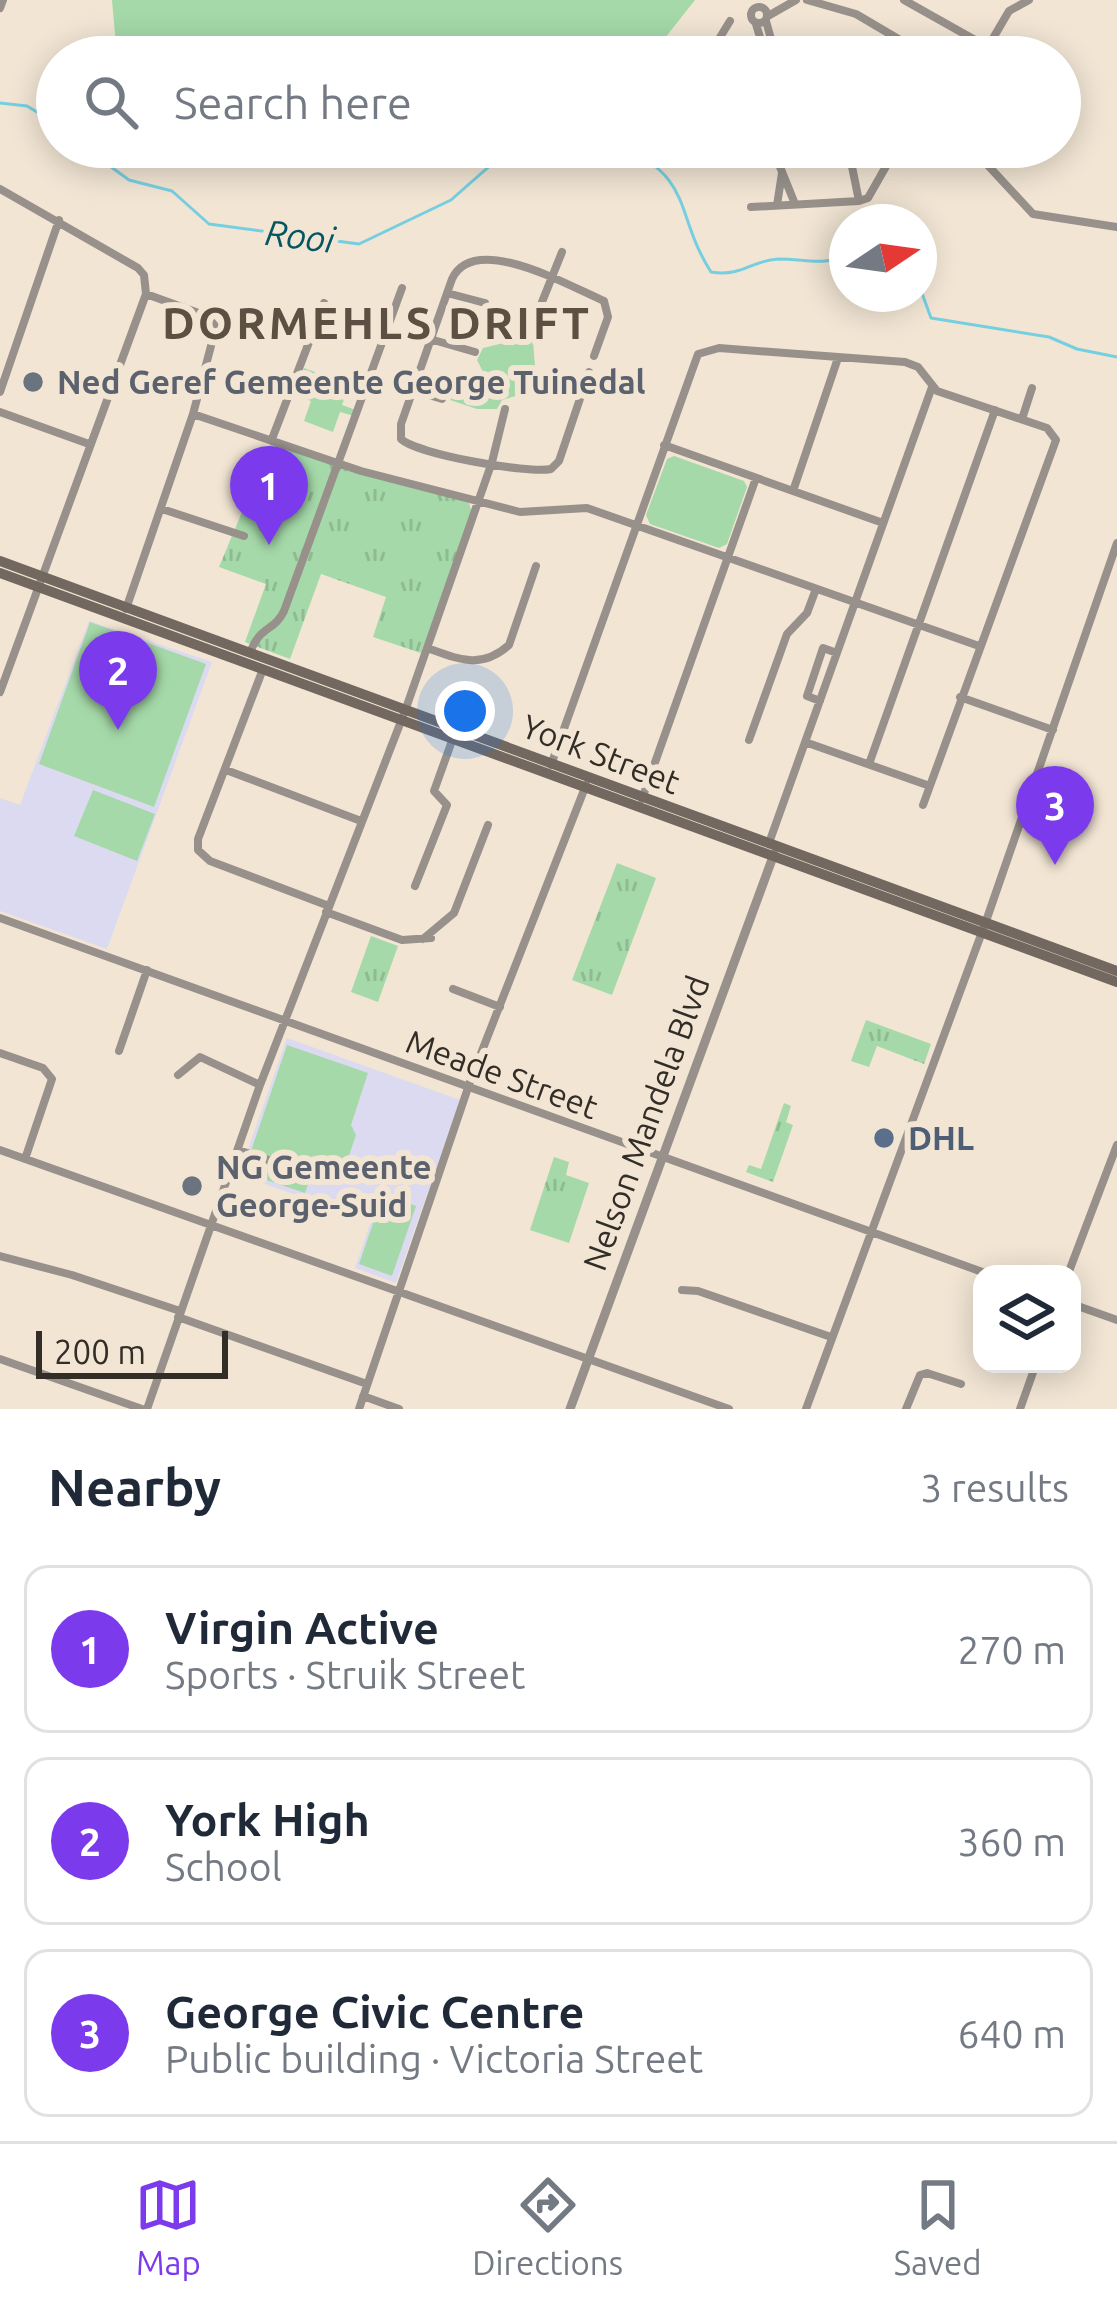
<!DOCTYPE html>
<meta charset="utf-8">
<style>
:root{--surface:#fff;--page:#f6f6f7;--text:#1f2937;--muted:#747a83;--line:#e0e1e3;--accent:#7c3aed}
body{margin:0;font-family:Ubuntu,sans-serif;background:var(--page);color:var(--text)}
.controls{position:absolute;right:36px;bottom:36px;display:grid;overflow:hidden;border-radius:24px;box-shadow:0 6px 30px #0003}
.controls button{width:108px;height:108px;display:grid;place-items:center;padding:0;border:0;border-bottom:3px solid var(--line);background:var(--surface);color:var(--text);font:60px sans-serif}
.compass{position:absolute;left:829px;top:204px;width:108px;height:108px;border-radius:50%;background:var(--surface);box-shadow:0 6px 30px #0003;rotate:77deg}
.scale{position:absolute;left:36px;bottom:30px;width:192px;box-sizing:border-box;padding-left:12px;border:6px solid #322d26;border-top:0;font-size:33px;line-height:42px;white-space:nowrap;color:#322d26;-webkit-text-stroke:9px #f2e5d4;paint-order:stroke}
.you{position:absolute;left:465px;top:711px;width:42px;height:42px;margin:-30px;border:9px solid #fff;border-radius:50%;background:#1a73e8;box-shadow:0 0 0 18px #1a73e833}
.badge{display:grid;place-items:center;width:78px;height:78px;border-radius:50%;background:var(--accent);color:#fff;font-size:39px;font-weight:700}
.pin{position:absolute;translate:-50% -99px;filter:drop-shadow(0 3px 6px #0008)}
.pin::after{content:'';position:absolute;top:63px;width:42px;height:36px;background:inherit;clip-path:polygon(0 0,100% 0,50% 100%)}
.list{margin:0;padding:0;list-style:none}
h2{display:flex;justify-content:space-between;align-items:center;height:156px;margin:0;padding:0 48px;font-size:51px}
h2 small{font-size:39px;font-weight:400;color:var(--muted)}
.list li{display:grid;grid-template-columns:78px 1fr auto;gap:36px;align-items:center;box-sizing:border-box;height:168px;margin:0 24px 24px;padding:0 24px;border:3px solid var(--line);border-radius:24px}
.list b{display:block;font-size:45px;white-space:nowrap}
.list p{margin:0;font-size:39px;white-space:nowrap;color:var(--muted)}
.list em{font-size:39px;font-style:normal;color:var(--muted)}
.icon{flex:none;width:66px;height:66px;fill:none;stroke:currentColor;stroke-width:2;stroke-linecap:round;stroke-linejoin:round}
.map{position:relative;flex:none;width:1117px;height:1409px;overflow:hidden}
.search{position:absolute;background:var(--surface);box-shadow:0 6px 30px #0003;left:36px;right:36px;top:36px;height:132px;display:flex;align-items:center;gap:30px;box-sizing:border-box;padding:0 42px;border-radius:66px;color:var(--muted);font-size:45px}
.sheet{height:732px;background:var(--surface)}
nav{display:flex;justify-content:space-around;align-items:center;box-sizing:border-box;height:168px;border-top:3px solid var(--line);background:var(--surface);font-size:33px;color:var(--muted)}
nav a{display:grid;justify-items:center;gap:6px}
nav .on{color:var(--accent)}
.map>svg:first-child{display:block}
.education{fill:#dcdaf0}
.grass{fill:url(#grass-tufts)}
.green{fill:#a5d9a9}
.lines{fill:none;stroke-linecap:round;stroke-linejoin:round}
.stream{stroke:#76cfe1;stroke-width:3}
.minor{stroke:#98918b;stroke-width:8}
.tertiary{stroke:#98918b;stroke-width:9}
.secondary{stroke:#736860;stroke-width:10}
.worship-dot{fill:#6b7280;stroke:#f2e5d4;stroke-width:4.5}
.service-dot{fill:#5c6f8a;stroke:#f2e5d4;stroke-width:4.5}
.labels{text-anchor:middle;stroke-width:12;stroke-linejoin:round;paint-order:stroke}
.worship-label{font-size:33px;font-weight:bold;fill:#5b616d;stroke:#f2e5d4;text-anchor:start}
.street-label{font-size:33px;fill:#322d26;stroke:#f2e5d4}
.service-label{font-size:33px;font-weight:bold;fill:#4e5e75;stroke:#f2e5d4;text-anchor:start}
.water-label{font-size:36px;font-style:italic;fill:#045662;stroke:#f2e5d4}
.district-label{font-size:45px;font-weight:bold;letter-spacing:3px;fill:#5b5042;stroke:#f2e5d4}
</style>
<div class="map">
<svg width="1117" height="1409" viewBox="0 0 1117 1409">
<defs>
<pattern id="grass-tufts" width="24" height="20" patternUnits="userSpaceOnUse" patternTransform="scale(3)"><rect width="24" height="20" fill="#a5d9a9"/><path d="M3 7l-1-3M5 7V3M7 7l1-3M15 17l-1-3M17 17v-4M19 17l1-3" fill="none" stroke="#8ebb91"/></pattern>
</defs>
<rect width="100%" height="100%" fill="#f2e5d4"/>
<!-- education -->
<path class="education" d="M89 621 212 662 107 949 0 911V798L20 805Z
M287 1038 460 1100 396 1283 355 1268 371 1221 239 1175Z"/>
<!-- grass -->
<path class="grass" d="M271 443 469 503 472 512 421 653 373 637 386 597 321 574 290 659 245 642 266 584 219 567Z
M617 863 656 878 612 995 572 980Z
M371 936 398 946 378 1002 351 992Z
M866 1020 931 1044 924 1064 877 1046 869 1067 851 1061Z
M784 1103 791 1106 786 1122 793 1125 773 1182 746 1172 749 1165 761 1169Z
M554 1157 569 1162 566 1175 589 1183 569 1243 530 1230Z"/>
<!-- green -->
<path class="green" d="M112 0H695L650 57H117Z
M219 147H353L305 164 264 159Z
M524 338 533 341 535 367 526 393 502 400 497 409H477L450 400 458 392 474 396 483 372 477 360 483 348Z
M304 368 349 385 342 405 356 410 354 416 340 412 333 432 304 421 311 401 295 395Z
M674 456 744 481 747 487 727 544 719 548 650 524 646 515 667 459Z
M90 622 206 664 154 807 39 764Z
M93 790 155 814 137 861 74 836Z
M287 1045 368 1073 351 1125 356 1135 340 1182 251 1151Z
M247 1156 311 1176 305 1193 242 1172Z
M383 1194 416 1206 392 1276 359 1264Z"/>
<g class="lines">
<!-- stream -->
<path class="stream" d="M0 103 27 106 57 124
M84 147 129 180 172 191 209 224 359 244 451 200 511 147
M622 147C695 179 674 214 711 272 743 277 752 260 778 259 807 259 818 266 847 256
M919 285 931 318 1049 337 1077 349 1117 357"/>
<!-- minor -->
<path class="minor" d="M807 0 856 14 929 57
M904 0 1000 54
M751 15a8 8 0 1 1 16 0a8 8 0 1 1-16 0Z
M0 8 3 0
M768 16 796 0
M766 21 776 57
M756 24 766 57
M716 42 746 57
M809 54 827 57
M708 57 730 21
M982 57 1009 11 1029 0
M772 147 795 204
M848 147 859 201
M971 147 1033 214 1117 227
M0 189 138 268 144 275 146 294 0 692
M859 201 868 198 897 147
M777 205 782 173
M751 207 859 201
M447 293 485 303
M530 332 562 252
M430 339 475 352
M589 372 559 461 551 469C528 474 417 454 401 439V424L452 279C474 231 569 286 604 301L608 317 594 356
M413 390 442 399
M0 392 59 220
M0 412 89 444
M193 414 361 471 520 512 587 508 979 646
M1022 419 1032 388
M272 439 324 303
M664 445 883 523
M793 491 838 358
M162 509 244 536
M126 609 193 414 216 327 207 316 146 294
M427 648C458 659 481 670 509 645L536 566
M250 653C260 625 274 632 284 611L402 288
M263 669 198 839V850L210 861 329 906
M960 697 1053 730
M820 701 807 696 823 648 837 653
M749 740 787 634 807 613 816 589
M805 742 927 785
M869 764 995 410
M551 765 698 354 719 348 905 362 918 367 937 391 1047 428 1056 440 923 805
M226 770 361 821
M642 799 756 478
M769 843 932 387
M415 886 447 805 434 791 453 738
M326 912 402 940 431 938
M0 918 988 1274
M423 939 454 913 488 825
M453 989 500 1007
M119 1051 147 970
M0 1053 43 1068 52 1079 25 1159
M178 1075 200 1057 260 1085
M0 1150 729 1409
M238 1150 314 1175
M0 1256 72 1275 180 1311
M1068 1274 1117 1145
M682 1290 698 1291 831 1337
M1072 1304 1117 1320
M178 1317 367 1384
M0 1359 142 1409
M363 1396 399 1409
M147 1409 260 1085 405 711 492 462 505 409
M359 1409 471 1079 586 785
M806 1409 985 924 1117 543
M906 1409 920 1375 927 1373 961 1384
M1020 1409 1036 1364"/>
<!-- tertiary -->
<path class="tertiary" d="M570 1409 774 854"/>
<!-- secondary -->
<path class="secondary" d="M0 561 1117 971
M0 573 1117 982"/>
</g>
<!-- markers -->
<g class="worship-dot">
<circle cx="33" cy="382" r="12"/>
<circle cx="192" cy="1186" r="12"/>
</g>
<circle class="service-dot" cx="884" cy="1138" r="12"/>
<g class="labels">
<!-- worship labels -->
<g class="worship-label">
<text x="57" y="394">Ned Geref Gemeente George Tuinedal</text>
<text x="216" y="1179">NG Gemeente<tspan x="216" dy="38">George-Suid</tspan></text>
</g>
<!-- street labels -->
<g class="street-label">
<text transform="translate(601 754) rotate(21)" y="12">York Street</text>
<text transform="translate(502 1074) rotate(20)" y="12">Meade Street</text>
<text transform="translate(646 1123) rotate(-70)" y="12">Nelson Mandela Blvd</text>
</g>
<!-- service labels -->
<g class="service-label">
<text x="908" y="1150">DHL</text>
</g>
<!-- water labels -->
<g class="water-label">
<text transform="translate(300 236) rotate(7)" y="13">Rooi</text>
</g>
<!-- district labels -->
<g class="district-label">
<text x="377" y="339">DORMEHLS DRIFT</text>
</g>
</g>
</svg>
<div class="controls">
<button><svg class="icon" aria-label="layers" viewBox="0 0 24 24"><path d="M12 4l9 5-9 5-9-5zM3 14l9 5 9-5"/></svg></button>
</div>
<svg class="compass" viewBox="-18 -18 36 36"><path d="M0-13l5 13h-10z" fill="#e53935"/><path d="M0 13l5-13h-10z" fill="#747a83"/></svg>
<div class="scale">200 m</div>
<div class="you"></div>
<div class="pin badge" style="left:269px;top:545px">1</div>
<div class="pin badge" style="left:118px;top:730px">2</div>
<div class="pin badge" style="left:1055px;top:865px">3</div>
<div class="search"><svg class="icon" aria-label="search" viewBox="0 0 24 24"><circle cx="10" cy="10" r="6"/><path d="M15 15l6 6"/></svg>Search here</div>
</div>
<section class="sheet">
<h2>Nearby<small>3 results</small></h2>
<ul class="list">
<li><span class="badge">1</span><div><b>Virgin Active</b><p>Sports · Struik Street</p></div><em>270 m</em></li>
<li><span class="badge">2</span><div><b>York High</b><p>School</p></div><em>360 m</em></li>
<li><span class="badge">3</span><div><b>George Civic Centre</b><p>Public building · Victoria Street</p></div><em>640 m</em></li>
</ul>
</section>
<nav>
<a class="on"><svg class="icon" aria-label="map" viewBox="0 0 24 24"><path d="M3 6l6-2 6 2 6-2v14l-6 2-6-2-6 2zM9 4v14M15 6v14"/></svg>Map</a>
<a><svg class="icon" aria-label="directions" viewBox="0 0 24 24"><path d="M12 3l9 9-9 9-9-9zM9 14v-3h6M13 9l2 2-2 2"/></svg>Directions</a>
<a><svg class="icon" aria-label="saved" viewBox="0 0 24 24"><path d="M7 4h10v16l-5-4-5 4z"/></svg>Saved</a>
</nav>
